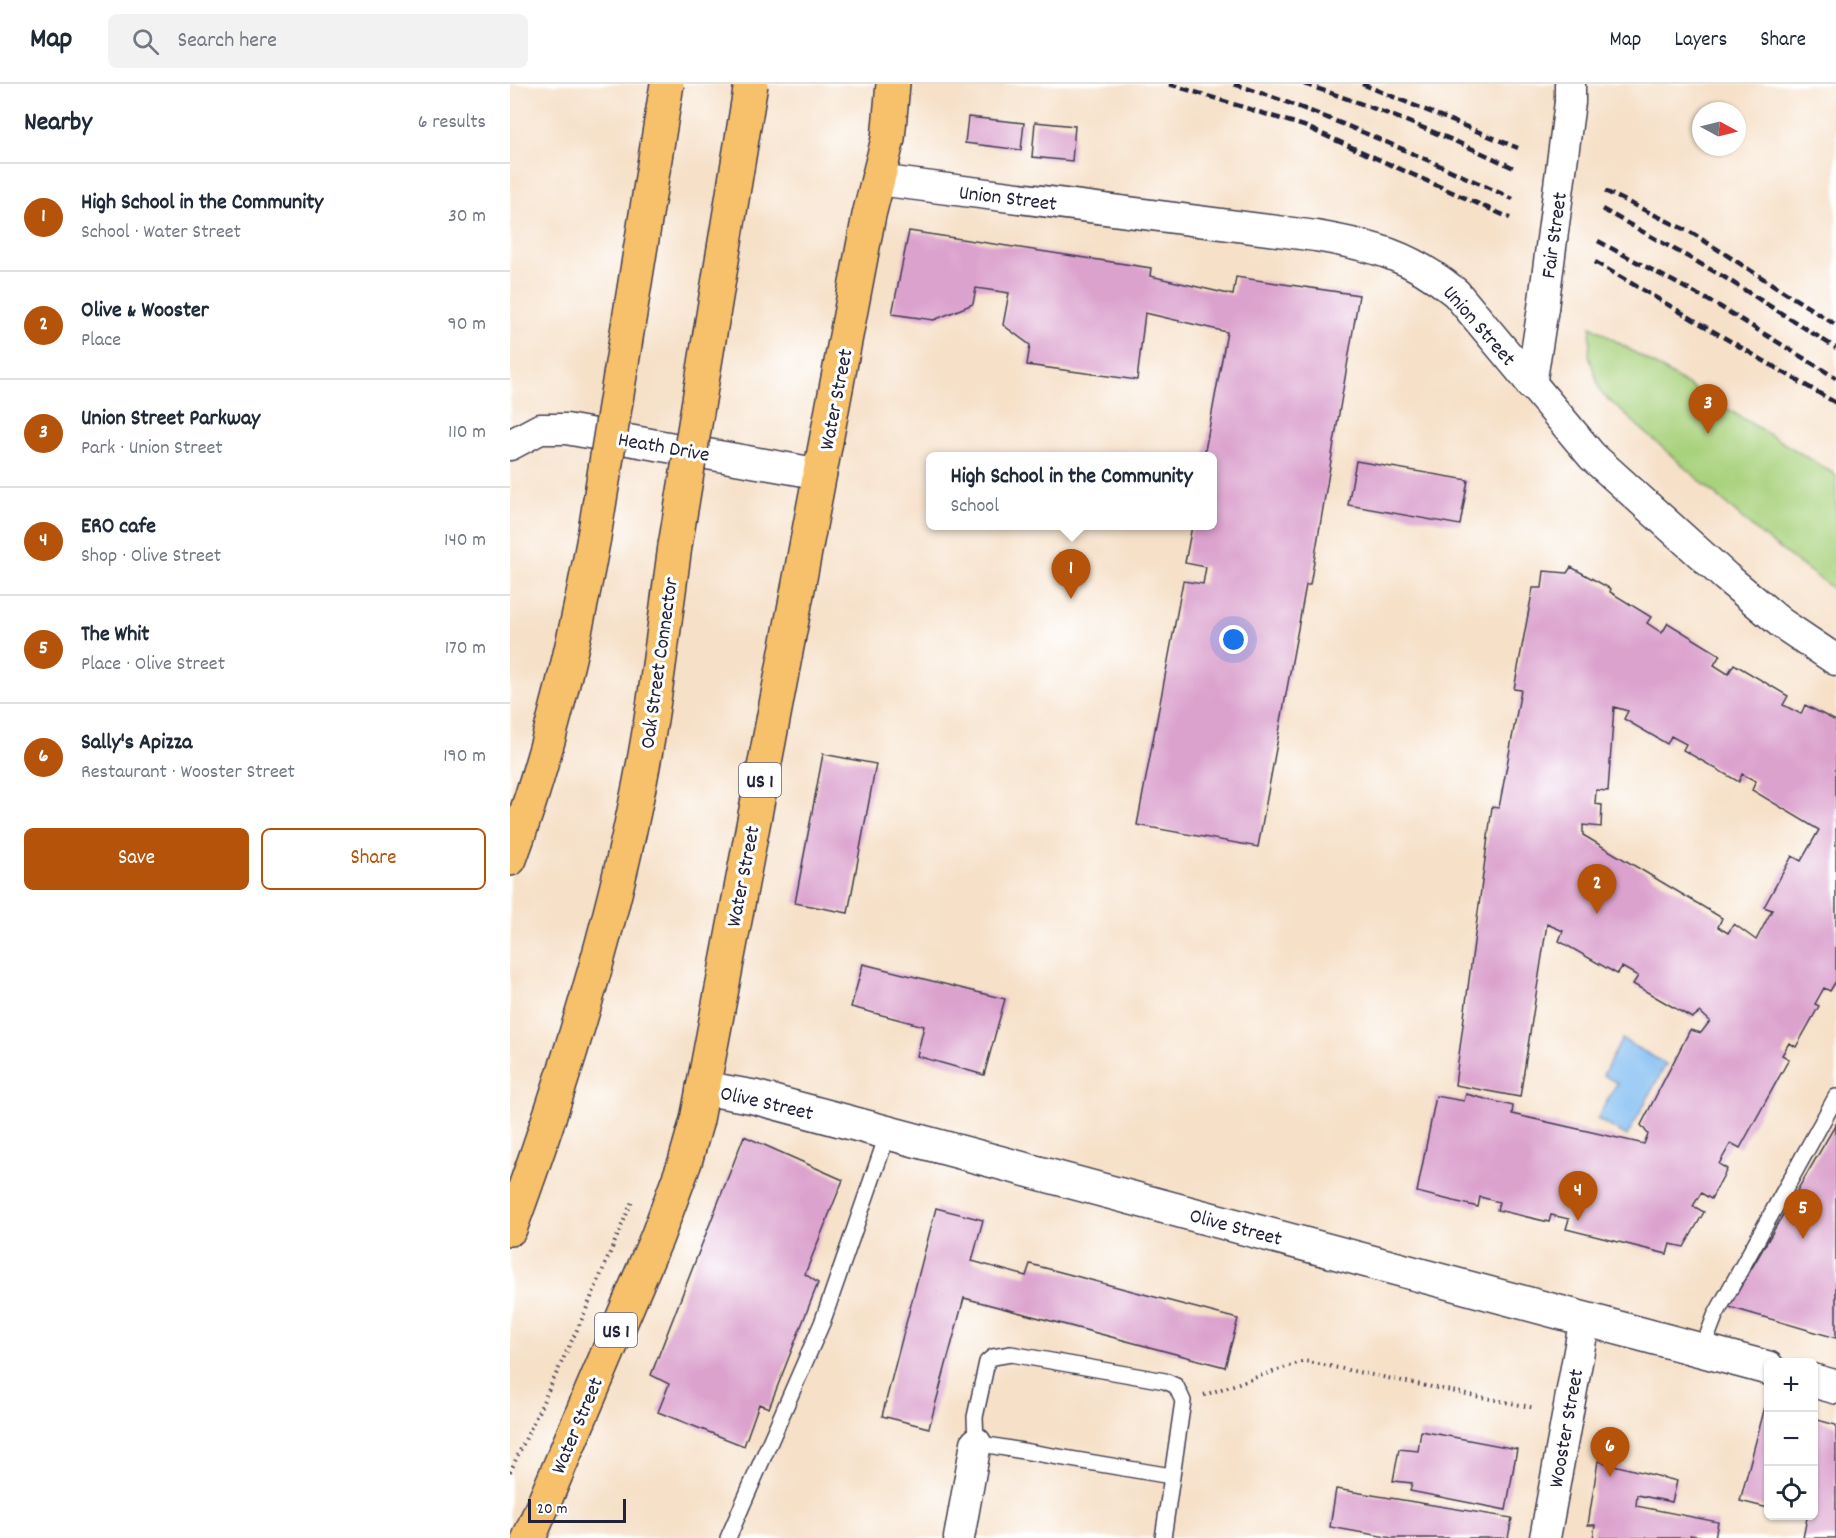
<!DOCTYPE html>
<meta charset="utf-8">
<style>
:root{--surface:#fff;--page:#f2f2f3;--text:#1f2937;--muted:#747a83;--line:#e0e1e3;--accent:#b45309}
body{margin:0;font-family:Dekko,sans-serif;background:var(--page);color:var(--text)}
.controls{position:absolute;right:18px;bottom:18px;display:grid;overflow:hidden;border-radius:9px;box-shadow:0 2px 4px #0004}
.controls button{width:54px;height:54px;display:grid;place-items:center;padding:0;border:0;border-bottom:2px solid var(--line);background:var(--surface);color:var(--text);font:30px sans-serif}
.compass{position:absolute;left:1182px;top:18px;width:54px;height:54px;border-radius:50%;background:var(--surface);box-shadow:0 2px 4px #0004;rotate:97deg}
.scale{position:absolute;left:18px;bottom:15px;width:98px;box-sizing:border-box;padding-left:6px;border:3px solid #22223b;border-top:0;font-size:16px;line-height:21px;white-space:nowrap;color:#22223b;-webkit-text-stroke:4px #fff;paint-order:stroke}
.you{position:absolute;left:724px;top:556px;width:21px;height:21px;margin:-15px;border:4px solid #fff;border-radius:50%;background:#1a73e8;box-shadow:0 0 0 9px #1a73e833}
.badge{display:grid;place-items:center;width:39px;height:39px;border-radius:50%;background:var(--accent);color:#fff;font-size:20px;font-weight:700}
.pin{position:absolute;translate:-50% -50px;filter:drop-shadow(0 2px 3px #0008)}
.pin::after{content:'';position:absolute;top:32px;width:21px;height:18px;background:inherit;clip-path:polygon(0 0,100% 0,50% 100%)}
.popup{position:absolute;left:416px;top:368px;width:291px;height:78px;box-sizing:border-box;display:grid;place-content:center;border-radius:9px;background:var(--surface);filter:drop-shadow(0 2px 4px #0005);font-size:20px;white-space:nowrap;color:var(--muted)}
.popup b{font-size:22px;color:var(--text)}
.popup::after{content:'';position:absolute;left:50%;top:100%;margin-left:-12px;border:12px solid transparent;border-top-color:var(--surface)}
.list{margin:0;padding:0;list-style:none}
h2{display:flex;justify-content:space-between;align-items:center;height:78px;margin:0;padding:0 24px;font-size:26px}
h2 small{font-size:20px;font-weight:400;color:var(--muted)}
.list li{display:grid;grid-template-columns:39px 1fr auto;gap:18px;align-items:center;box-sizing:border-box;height:108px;padding:0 24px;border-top:2px solid var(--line)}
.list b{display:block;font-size:22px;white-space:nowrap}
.list p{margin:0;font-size:20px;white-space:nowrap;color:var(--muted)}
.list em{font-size:20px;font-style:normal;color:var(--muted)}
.actions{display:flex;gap:12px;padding:18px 24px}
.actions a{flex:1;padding:14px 0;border:2px solid var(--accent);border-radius:9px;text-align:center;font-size:21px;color:var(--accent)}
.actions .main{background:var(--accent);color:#fff}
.icon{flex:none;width:33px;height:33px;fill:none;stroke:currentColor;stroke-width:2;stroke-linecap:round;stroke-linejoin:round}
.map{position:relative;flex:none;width:1326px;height:1454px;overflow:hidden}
header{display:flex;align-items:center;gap:36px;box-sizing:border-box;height:84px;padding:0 30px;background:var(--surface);border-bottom:2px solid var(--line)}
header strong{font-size:28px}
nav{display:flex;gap:33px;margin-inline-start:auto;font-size:21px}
.search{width:420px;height:54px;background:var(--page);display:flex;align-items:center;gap:15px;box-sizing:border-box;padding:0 21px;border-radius:9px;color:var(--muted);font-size:22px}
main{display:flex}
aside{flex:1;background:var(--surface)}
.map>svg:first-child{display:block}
.green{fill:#a9d27d;stroke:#667a5c;stroke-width:1.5}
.water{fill:#7fbbf1;stroke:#506e96;stroke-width:1.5}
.building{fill:#dba2ce;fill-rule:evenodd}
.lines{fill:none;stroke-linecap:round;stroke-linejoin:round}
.service-casing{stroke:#423e50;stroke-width:18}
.minor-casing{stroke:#423e50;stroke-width:33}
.tertiary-casing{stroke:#423e50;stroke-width:36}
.primary-casing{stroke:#423e50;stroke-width:36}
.motorway-casing{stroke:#423e50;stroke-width:36}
.path{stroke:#423e50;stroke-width:4;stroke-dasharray:1.5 4.5;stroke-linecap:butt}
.service{stroke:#fff;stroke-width:15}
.minor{stroke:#fff;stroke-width:30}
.tertiary{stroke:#fff;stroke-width:33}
.primary{stroke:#f7c06b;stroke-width:33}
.motorway{stroke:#f7c06b;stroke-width:33}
.rail{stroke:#22223b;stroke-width:4.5;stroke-dasharray:9 4.5;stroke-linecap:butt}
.minor-bridge-casing{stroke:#423e50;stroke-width:33;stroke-linecap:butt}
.motorway-bridge-casing{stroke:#423e50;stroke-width:36;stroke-linecap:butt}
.minor-bridge{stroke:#fff;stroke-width:30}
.motorway-bridge{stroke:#f7c06b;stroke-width:33}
.labels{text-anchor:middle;stroke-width:6;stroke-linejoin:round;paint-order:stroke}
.shield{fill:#fff;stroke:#646476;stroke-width:1.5}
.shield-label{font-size:20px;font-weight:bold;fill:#22223b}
.street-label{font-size:21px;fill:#22223b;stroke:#fff}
</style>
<header>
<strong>Map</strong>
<div class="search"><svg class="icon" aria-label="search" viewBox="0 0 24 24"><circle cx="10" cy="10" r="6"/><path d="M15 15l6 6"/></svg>Search here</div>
<nav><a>Map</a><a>Layers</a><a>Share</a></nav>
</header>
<main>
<aside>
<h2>Nearby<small>6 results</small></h2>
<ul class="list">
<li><span class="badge">1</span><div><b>High School in the Community</b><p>School · Water Street</p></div><em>30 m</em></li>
<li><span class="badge">2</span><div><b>Olive &amp; Wooster</b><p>Place</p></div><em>90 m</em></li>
<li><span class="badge">3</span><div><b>Union Street Parkway</b><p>Park · Union Street</p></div><em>110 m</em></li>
<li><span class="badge">4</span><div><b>ERO cafe</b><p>Shop · Olive Street</p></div><em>140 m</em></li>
<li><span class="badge">5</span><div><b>The Whit</b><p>Place · Olive Street</p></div><em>170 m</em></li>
<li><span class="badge">6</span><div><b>Sally's Apizza</b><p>Restaurant · Wooster Street</p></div><em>190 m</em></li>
</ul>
<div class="actions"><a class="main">Save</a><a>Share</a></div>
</aside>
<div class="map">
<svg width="1326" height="1454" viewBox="0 0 1326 1454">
<rect width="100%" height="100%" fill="#fff"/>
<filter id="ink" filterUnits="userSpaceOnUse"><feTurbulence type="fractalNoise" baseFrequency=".0167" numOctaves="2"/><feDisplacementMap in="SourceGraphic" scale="12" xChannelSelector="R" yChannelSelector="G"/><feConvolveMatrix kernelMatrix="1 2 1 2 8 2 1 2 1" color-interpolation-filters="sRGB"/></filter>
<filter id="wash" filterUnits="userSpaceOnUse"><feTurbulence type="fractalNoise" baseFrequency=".008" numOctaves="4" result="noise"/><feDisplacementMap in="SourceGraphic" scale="24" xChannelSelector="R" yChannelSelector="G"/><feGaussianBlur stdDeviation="1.35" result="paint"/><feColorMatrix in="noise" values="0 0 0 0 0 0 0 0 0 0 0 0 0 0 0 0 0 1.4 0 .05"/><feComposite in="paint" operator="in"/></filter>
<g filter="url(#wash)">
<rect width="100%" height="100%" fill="#f6e0c8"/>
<!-- green -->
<path class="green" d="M1081 242 1326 391V507L1250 450 1091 309 1079 272Z"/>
<!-- water -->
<path class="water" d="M1112 955 1156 980 1117 1052 1087 1035 1107 999 1093 991Z"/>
<g id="blocks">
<!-- building -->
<path class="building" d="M458 33 514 39 511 66 455 59Z
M525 38 565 42 562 77 522 73Z
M399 147 641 184 640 192 723 211 726 193 849 211 800 501H796L748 763 627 741 673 497 693 500 696 483 675 479 682 442H702V372H694L717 248 635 229 627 296 517 281 520 261 493 241 499 209 466 204 463 220 424 236 382 230Z
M846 377 958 396 950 441 838 421Z
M1061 483 1101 505 1100 508 1141 533 1137 539 1152 549 1158 539 1210 571 1204 581 1218 590 1224 580 1278 612 1273 621 1291 630 1295 621 1326 637V897L1320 907 1314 904 1305 920 1309 922 1286 963 1279 959 1272 971 1279 975 1230 1064 1221 1059 1209 1080 1217 1085 1201 1115 1191 1109 1183 1122 1194 1128 1174 1163 1160 1160 1157 1170 1056 1145 1059 1135 1041 1131 1039 1138 987 1126 989 1118 970 1113 968 1123 907 1108 926 1012 954 1017 956 1010 1003 1022 1002 1030 1134 1060 1138 1050 1131 1041 1180 946 1191 949 1200 937 1190 928 1182 934 1123 900 1128 892 1112 883 1107 890 1049 857 1053 847 1037 840 1010 1013 945 1001 982 723 989 724 1011 606 1004 605 1023 504H1032L1034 487 1057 489ZM1104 623 1118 627 1114 635 1157 660 1161 652 1176 660 1173 666 1229 698 1232 690 1246 697 1242 706 1309 746 1291 777 1282 772 1254 823 1262 826 1246 856 1224 840 1218 849 1208 843 1212 834 1073 751V741L1091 743 1092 721 1085 720 1086 706 1098 707Z
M313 670 366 680 338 829 285 819Z
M353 880 495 915 474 991 407 972 414 942 341 923Z
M1326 1040V1254L1219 1223Z
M234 1052 333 1096 295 1190 308 1199 259 1324 249 1320 234 1362 148 1328 159 1300 141 1291Z
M426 1124 473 1136 462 1177 516 1192 520 1180 728 1235 715 1283 454 1214 419 1344 372 1332Z
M1255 1323H1258V1424L1230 1417Z
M1304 1335 1326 1341V1454H1293L1297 1434 1290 1432H1304Z
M911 1347 1007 1365 996 1426 900 1407 902 1399 883 1397 889 1365 908 1367Z
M1088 1377 1167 1397 1162 1418 1127 1411 1126 1422 1208 1438 1205 1454 1180 1451V1454H1083L1085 1441H1078Z
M826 1405 1002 1434 998 1454H882L820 1443Z"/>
</g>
</g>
<g filter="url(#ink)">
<use href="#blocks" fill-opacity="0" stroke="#423e50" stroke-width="1.5"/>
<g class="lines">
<defs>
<path id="service" d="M1192 1266 1205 1232 1326 1013
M218 1454 312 1239 378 1049
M653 1454 673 1317 666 1302 655 1297 501 1270 483 1273 477 1278 465 1333 466 1359 661 1392"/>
<path id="minor" d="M1060 0V18
M368 96 806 152C863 162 900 171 946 209L1082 372 1216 493 1271 539 1326 576
M1021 301 1033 224
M0 361 30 345H56L311 390
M449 1454 466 1359
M1035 1454 1075 1234"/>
<path id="tertiary" d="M193 1004 244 1013 1258 1284
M1304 1297 1326 1303"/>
<path id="primary" d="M19 1454 147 1153 175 1078 187 1036 359 131 378 55 383 0"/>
<path id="motorway" d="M0 775C39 670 64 563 84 453
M0 1145C50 1009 94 870 124 727 143 640 153 550 165 462"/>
</defs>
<!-- service casing -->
<use href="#service" class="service-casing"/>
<!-- minor casing -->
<use href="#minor" class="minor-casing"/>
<!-- tertiary casing -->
<use href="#tertiary" class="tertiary-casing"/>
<!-- primary casing -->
<use href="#primary" class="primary-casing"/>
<!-- motorway casing -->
<use href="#motorway" class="motorway-casing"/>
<!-- path -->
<path class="path" d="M694 1311 794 1277 1025 1324
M0 1388 72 1235 123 1115"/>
<!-- service -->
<use href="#service" class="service"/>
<!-- minor -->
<use href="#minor" class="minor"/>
<!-- tertiary -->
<use href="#tertiary" class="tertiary"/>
<!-- primary -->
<use href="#primary" class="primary"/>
<!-- motorway -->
<use href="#motorway" class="motorway"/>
<!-- rail -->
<path class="rail" d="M659 0 794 42 1000 134
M724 0C819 31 912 73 1003 115
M794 0C867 24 937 52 1006 85
M852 0 1008 64
M1095 107 1182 149 1326 241
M1092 125 1214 193 1326 264
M1088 157 1209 222 1326 294
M1085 178 1326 319"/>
<defs>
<path id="minor-bridge" d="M1033 224 1060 18"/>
<path id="motorway-bridge" d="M84 453 157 0
M165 462 241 0"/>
</defs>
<!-- minor-bridge casing -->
<use href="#minor-bridge" class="minor-bridge-casing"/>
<!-- motorway-bridge casing -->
<use href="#motorway-bridge" class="motorway-bridge-casing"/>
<!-- minor-bridge -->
<use href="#minor-bridge" class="minor-bridge"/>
<!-- motorway-bridge -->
<use href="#motorway-bridge" class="motorway-bridge"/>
</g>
</g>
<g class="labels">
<!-- shield labels -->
<g class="shield">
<rect x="229" y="679" width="42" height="34" rx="4.5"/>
<rect x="85" y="1229" width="42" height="34" rx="4.5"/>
</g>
<g class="shield-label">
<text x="250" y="703">US 1</text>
<text x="106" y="1253">US 1</text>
</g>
<!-- street labels -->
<g class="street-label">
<text transform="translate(498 113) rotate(7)" y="7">Union Street</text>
<text transform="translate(1043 151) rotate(-82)" y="7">Fair Street</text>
<text transform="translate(970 241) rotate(49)" y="7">Union Street</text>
<text transform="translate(325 315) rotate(-79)" y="7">Water Street</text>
<text transform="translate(154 362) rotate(10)" y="7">Heath Drive</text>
<text transform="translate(148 579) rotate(-82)" y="7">Oak Street Connector</text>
<text transform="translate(232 792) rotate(-79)" y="7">Water Street</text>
<text transform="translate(257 1018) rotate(13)" y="7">Olive Street</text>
<text transform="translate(726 1142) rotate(15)" y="7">Olive Street</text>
<text transform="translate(66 1341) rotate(-67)" y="7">Water Street</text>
<text transform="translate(1055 1344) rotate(-80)" y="7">Wooster Street</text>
</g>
</g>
</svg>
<div class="controls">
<button>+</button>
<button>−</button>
<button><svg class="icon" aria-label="locate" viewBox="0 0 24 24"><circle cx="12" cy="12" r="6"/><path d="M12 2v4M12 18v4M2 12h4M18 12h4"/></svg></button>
</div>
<svg class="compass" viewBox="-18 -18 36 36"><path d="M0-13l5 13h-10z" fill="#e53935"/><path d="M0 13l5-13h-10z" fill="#747a83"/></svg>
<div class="scale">20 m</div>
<div class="you"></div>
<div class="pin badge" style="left:561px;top:515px">1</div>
<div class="popup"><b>High School in the Community</b>School</div>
<div class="pin badge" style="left:1087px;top:830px">2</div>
<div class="pin badge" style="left:1198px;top:350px">3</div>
<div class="pin badge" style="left:1068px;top:1137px">4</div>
<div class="pin badge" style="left:1293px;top:1155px">5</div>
<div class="pin badge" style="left:1100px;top:1393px">6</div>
</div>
</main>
